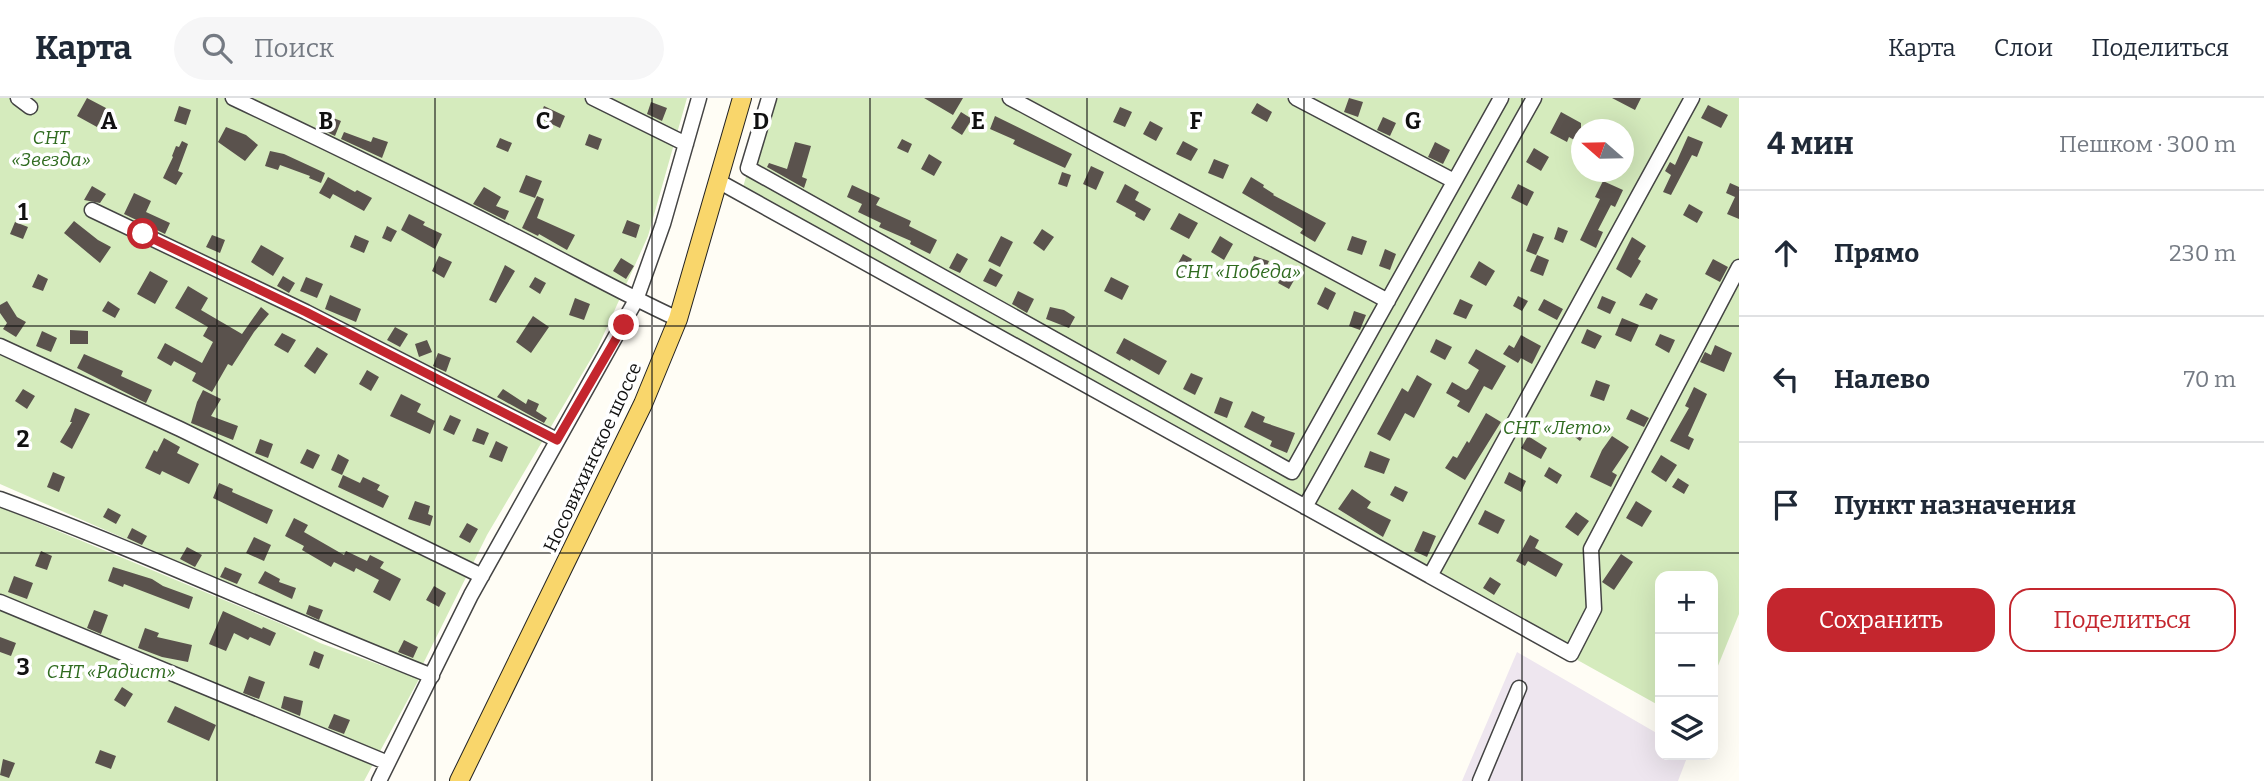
<!DOCTYPE html>
<html lang="ru">
<meta charset="utf-8">
<style>
:root{--surface:#fff;--page:#f6f6f7;--text:#1f2937;--muted:#747a83;--line:#e0e1e3;--accent:#c4262e}
body{margin:0;font-family:Bitter,serif;background:var(--page);color:var(--text)}
.controls{position:absolute;right:21px;bottom:21px;display:grid;overflow:hidden;border-radius:14px;box-shadow:0 7px 28px #0002}
.controls button{width:63px;height:63px;display:grid;place-items:center;padding:0;border:0;border-bottom:2px solid var(--line);background:var(--surface);color:var(--text);font:35px sans-serif}
.compass{position:absolute;left:1571px;top:21px;width:63px;height:63px;border-radius:50%;background:var(--surface);box-shadow:0 7px 28px #0002;rotate:290deg}
.stop{position:absolute;width:21px;height:21px;margin:-16px;border:5px solid #c4262e;border-radius:50%;background:#fff}
.stop.end{background:#c4262e;border-color:#fff;box-shadow:0 2px 7px #0008}
.list{margin:0;padding:0;list-style:none}
h2{display:flex;justify-content:space-between;align-items:center;height:91px;margin:0;padding:0 28px;font-size:30px}
h2 small{font-size:23px;font-weight:400;color:var(--muted)}
.list li{display:grid;grid-template-columns:46px 1fr auto;gap:21px;align-items:center;box-sizing:border-box;height:126px;padding:0 28px;border-top:2px solid var(--line)}
.list b{display:block;font-size:26px;white-space:nowrap}
.list em{font-size:23px;font-style:normal;color:var(--muted)}
.actions{display:flex;gap:14px;padding:21px 28px}
.actions a{flex:1;padding:16px 0;border:2px solid var(--accent);border-radius:21px;text-align:center;font-size:24px;color:var(--accent)}
.actions .main{background:var(--accent);color:#fff}
.icon{flex:none;width:38px;height:38px;fill:none;stroke:currentColor;stroke-width:2;stroke-linecap:round;stroke-linejoin:round}
.map{position:relative;flex:none;width:1739px;height:683px;overflow:hidden}
header{display:flex;align-items:center;gap:42px;box-sizing:border-box;height:98px;padding:0 35px;background:var(--surface);border-bottom:2px solid var(--line)}
header strong{font-size:33px}
nav{display:flex;gap:38px;margin-inline-start:auto;font-size:24px}
.search{width:490px;height:63px;background:var(--page);display:flex;align-items:center;gap:18px;box-sizing:border-box;padding:0 24px;border-radius:38px;color:var(--muted);font-size:26px}
main{display:flex}
aside{flex:1;background:var(--surface)}
.map>svg:first-child{display:block}
.industrial{fill:#eee6ef}
.green{fill:#d5ebbd;fill-rule:evenodd}
.building{fill:#5a524d}
.lines{fill:none;stroke-linecap:round;stroke-linejoin:round}
.minor-casing{stroke:#444;stroke-width:17}
.major-casing{stroke:#222;stroke-width:20}
.minor{stroke:#fff;stroke-width:14}
.major{stroke:#f9d66b;stroke-width:18}
.route{stroke:#c4262e;stroke-width:9}
.grid{fill:none;stroke:#111;stroke-width:2;stroke-opacity:0.55}
.labels{text-anchor:middle;stroke-width:7;stroke-linejoin:round;paint-order:stroke}
.park-label{font-size:19px;font-style:italic;fill:#2f6b1f;stroke:#fff}
.street-label{font-size:19px;fill:#111;stroke:#fff}
.grid-label{font-size:23px;text-anchor:middle;font-weight:bold;fill:#111;stroke:#fff;stroke-width:7;stroke-linejoin:round;paint-order:stroke}
</style>
<header>
<strong>Карта</strong>
<div class="search"><svg class="icon" aria-label="search" viewBox="0 0 24 24"><circle cx="10" cy="10" r="6"/><path d="M15 15l6 6"/></svg>Поиск</div>
<nav><a>Карта</a><a>Слои</a><a>Поделиться</a></nav>
</header>
<main>
<div class="map">
<svg width="1739" height="683" viewBox="0 0 1739 683">
<rect width="100%" height="100%" fill="#fffdf5"/>
<!-- industrial -->
<path class="industrial" d="M1517 554 1660 637V657H1688L1678 683H1462Z"/>
<!-- green -->
<path class="green" d="M0 0H687L648 138 598 249 487 437 421 570 0 386Z
M769 0H1739V516L1713 580V478H1660V608L741 96ZM1582 32H1624V74H1582Z
M0 409 284 527 320 545 419 581 364 683H0Z"/>
<!-- building -->
<path class="building" d="M87 0 106 10 97 29 77 18Z
M924 0H963L953 17Z
M1349 0 1363 4 1358 19 1344 14Z
M1612 0H1641L1635 12Z
M651 4 667 10 662 23 647 16Z
M1257 5 1272 14 1267 24 1251 15Z
M1708 7 1728 17 1721 30 1701 20Z
M179 8 191 12 186 27 174 23Z
M544 8 565 18 560 30 539 20Z
M1120 9 1132 14 1125 29 1113 24Z
M961 14 972 21 962 37 951 30Z
M1561 14 1581 25V46L1569 39 1567 44 1550 35Z
M323 16 341 23 335 38 318 30Z
M995 18 1072 56 1065 70 1013 46 1015 42 990 31Z
M1383 19 1396 25 1390 38 1377 32Z
M1150 23 1163 30 1156 43 1143 36Z
M226 29 246 37 258 47 245 63 218 44Z
M344 34 371 44 373 39 388 44 382 60 341 41Z
M589 36 602 41 598 52 585 47Z
M1688 38 1703 44 1697 59 1692 57 1671 97 1663 94 1671 77 1665 73 1670 64 1675 67Z
M500 40 512 45 508 54 496 49Z
M902 41 912 46 908 55 897 50Z
M182 43 188 46 178 73 183 75 176 87 163 80 173 59 172 58 176 48 179 49Z
M1183 43 1198 51 1191 63 1176 56Z
M795 44 811 48 802 79 807 81 804 90 767 69 769 65 787 71Z
M1435 44 1450 52 1443 66 1428 59Z
M1534 50 1549 59 1541 73 1526 64Z
M270 53 284 56 325 75 321 85 309 80 310 78 280 67 278 72 265 68Z
M929 56 942 64 934 78 921 71Z
M1214 61 1229 67 1223 81 1208 75Z
M1091 68 1104 74 1096 92 1083 86Z
M1062 74 1071 77 1067 89 1058 86Z
M526 77 542 83 535 100 519 94Z
M328 79 355 94 357 92 372 100 364 113 333 96 330 101 319 95Z
M1251 79 1264 87 1263 89 1274 96 1273 97 1326 125 1315 144 1300 135 1303 131 1242 95Z
M1603 83 1623 92 1615 109 1611 107 1598 132 1603 134 1596 150 1580 142 1600 101 1595 99Z
M1730 85 1739 89V121L1727 116 1735 99 1726 95Z
M1125 86 1139 94 1135 102 1151 111 1144 123 1135 118 1136 115 1116 104Z
M1518 86 1534 94 1527 108 1511 100Z
M852 87 880 100 876 107 911 123 909 128 937 142 930 156 910 146 911 143 879 129 881 125 858 114 862 106 847 99Z
M92 88 106 96 100 105 84 102Z
M484 89 501 99 496 108 509 113 505 122 473 106Z
M134 95 151 103 146 114 170 125 165 136 124 116Z
M537 98 544 101 537 120 575 137 567 152 539 136 538 138 522 130Z
M1689 106 1703 114 1697 125 1683 117Z
M1179 115 1198 125 1189 141 1170 131Z
M409 116 425 124 423 127 442 136 435 151 401 132Z
M627 122 640 127 636 140 622 135Z
M74 123 98 142 111 149 100 165 64 135Z
M15 124 28 129 23 141 10 136Z
M387 128 397 133 391 144 382 140Z
M1558 129 1568 133 1563 145 1554 141Z
M1042 131 1054 139 1044 153 1033 145Z
M1533 135 1544 139 1536 157 1526 153Z
M212 137 225 142 220 155 206 149Z
M355 137 369 143 364 155 350 149Z
M1001 138 1013 144 1000 169 988 163Z
M1220 138 1233 146 1224 162 1211 154Z
M1352 138 1367 143 1362 157 1347 152Z
M1632 139 1646 148 1638 161 1641 163 1631 180 1616 171Z
M261 147 284 160 273 178 251 164Z
M1385 151 1396 156 1390 172 1379 168Z
M957 155 968 161 960 175 949 170Z
M1183 156 1192 161 1184 176 1175 171Z
M1537 157 1549 162 1543 178 1530 173Z
M439 158 452 164 444 180 432 173Z
M1254 158 1269 163 1263 177 1249 172Z
M621 160 634 168 626 181 613 173Z
M1713 161 1728 169 1720 184 1705 176Z
M1479 163 1495 173 1486 188 1470 179Z
M505 167 515 173 496 205 489 202Z
M990 170 1003 177 996 189 983 183Z
M1286 171 1297 177 1289 191 1278 185Z
M150 173 168 183 155 206 137 196Z
M38 176 48 181 43 193 32 189Z
M283 178 295 185 289 195 277 188Z
M306 179 323 186 317 200 300 193Z
M535 179 546 185 540 196 529 189Z
M1111 179 1129 188 1122 202 1104 193Z
M188 188 208 200 201 212 242 236 261 209 269 216 254 234 232 268 228 266 212 294 192 283 196 275 174 263 171 268 157 260 165 245 202 265 213 244 203 238 208 229 175 210Z
M1325 189 1336 195 1328 212 1317 206Z
M1018 193 1034 201 1027 215 1012 206Z
M1646 195 1658 201 1652 212 1639 207Z
M330 197 361 211 356 224 325 211Z
M1518 198 1528 203 1522 213 1513 208Z
M1602 198 1616 204 1610 216 1597 210Z
M575 200 590 206 584 222 569 217Z
M1460 201 1473 207 1466 221 1453 216Z
M1544 201 1563 211 1557 222 1538 212Z
M7 203 17 219 26 224 16 239 3 231 7 225 0 215V207Z
M108 203 120 211 115 220 102 213Z
M1050 209 1064 212 1075 219 1069 230 1046 221Z
M1354 213 1366 217 1360 232 1349 228Z
M533 218 549 229 531 255 516 244Z
M1622 220 1639 227 1631 244 1615 237Z
M395 229 408 236 400 249 387 242Z
M1587 231 1602 238 1595 251 1581 245Z
M70 232 88 233V246H70Z
M42 233 57 240 51 254 36 248Z
M282 235 296 242 288 255 274 247Z
M1660 236 1675 242 1669 255 1655 247Z
M1521 237 1541 248 1532 266 1521 260 1518 265 1503 256 1509 247 1514 250Z
M1124 240 1167 263 1159 277 1131 261 1130 263 1116 255Z
M1436 241 1452 249 1445 262 1430 254Z
M427 242 432 254 419 259 415 246Z
M1715 247 1732 255 1724 274 1700 264 1705 254 1711 257Z
M317 249 328 256 315 276 304 268Z
M1476 251 1506 268 1492 292 1484 288 1469 315 1457 308 1460 303 1446 295 1452 284 1466 292 1469 290 1479 272 1468 265Z
M438 255 451 260 446 274 433 268Z
M84 256 123 273 121 278 152 292 146 305 77 270Z
M367 272 379 279 371 293 359 286Z
M1191 275 1203 280 1195 297 1183 291Z
M1417 277 1432 286 1414 320 1405 315 1390 343 1377 336 1402 290 1408 294Z
M1596 282 1610 287 1604 303 1590 298Z
M1694 289 1707 296 1688 338 1694 341 1689 352 1670 343 1689 310 1685 308Z
M23 291 35 298 27 311 15 303Z
M503 291 526 306 528 301 539 306 536 313 547 320 544 325 497 299Z
M203 292 221 301 211 318 238 328 233 342 191 325 197 304Z
M401 296 421 306 417 314 435 323 430 336 390 318Z
M1220 299 1233 304 1227 320 1214 315Z
M75 310 90 316 72 351 60 344 72 324H70Z
M1631 311 1649 320 1644 329 1626 321Z
M1252 313 1265 319 1263 324 1295 335 1287 355 1270 348 1272 343 1244 329Z
M1486 315 1501 324 1465 382 1445 370 1453 358 1457 360 1467 343 1469 345Z
M450 317 461 322 454 337 443 332Z
M1572 324 1586 334 1580 343 1566 332Z
M477 330 489 335 484 347 472 343Z
M1528 338 1547 350 1541 361 1521 350Z
M1612 338 1629 349 1612 374 1617 377 1611 389 1590 379 1602 352Z
M164 340 180 349 177 355 199 366 189 386 162 373 160 377 145 370 154 352 157 354Z
M260 341 273 346 268 360 255 355Z
M496 343 508 349 502 364 489 359Z
M307 351 320 357 313 371 300 365Z
M1370 353 1390 361 1384 376 1364 369Z
M338 356 349 362 342 377 331 372Z
M1661 357 1677 367 1666 384 1651 374Z
M1549 369 1562 377 1557 386 1544 378Z
M53 374 65 379 59 394 47 389Z
M1509 374 1526 383 1521 394 1504 385Z
M343 377 360 385 363 379 380 387 377 392 389 398 383 410 338 389Z
M1678 380 1689 387 1684 396 1672 389Z
M219 385 233 391 232 394 273 412 267 426 213 400Z
M1395 388 1408 394 1403 404 1390 397Z
M1352 391 1371 404 1367 410 1391 422 1383 439 1338 411Z
M415 403 430 408 428 416 433 418 430 428 408 421Z
M1636 403 1652 413 1642 429 1626 420Z
M108 410 121 417 116 426 103 419Z
M1485 412 1505 422 1498 436 1478 426Z
M1576 414 1589 423 1578 438 1565 429Z
M294 420 308 427 304 434 344 457 346 453 367 463 370 457 384 464 380 470 401 481 390 503 373 494 379 482 356 470 354 474 334 464 331 469 302 452 304 448 285 438Z
M467 425 478 431 470 445 459 439Z
M132 430 147 438 142 447 127 440Z
M1423 433 1436 438 1427 459 1414 453Z
M1530 437 1539 442 1535 450 1563 466 1556 479 1528 463 1525 468 1516 463Z
M254 439 271 447 264 463 246 455Z
M187 449 202 457 195 469 180 461Z
M41 453 52 458 47 472 35 468Z
M1621 456 1633 464 1614 492 1602 484Z
M113 469 152 481 163 488 193 499 189 511 124 486 123 489 108 483Z
M225 469 242 476 237 486 220 479Z
M265 473 280 481 279 484 296 490 292 501 258 485Z
M14 478 33 485 27 501 8 494Z
M1490 479 1501 486 1494 497 1483 490Z
M434 488 446 495 439 509 426 502Z
M309 507 323 512 319 522 306 516Z
M94 512 108 517 101 536 87 530Z
M223 513 262 531 263 529 276 535 270 548 250 539 248 542 234 535 226 553 209 546Z
M145 530 159 535 157 539 192 547 188 564 162 559 138 550Z
M0 539 16 545 11 558 0 554Z
M404 542 418 549 413 560 398 554Z
M314 553 324 557 319 571 309 567Z
M249 578 265 584 259 601 243 595Z
M122 589 133 596 125 609 114 602Z
M284 598 303 603 300 618 281 610Z
M175 608 216 627 209 643 167 624Z
M334 616 350 622 344 636 328 630Z
M100 652 116 658 111 671 95 665Z
M3 661 15 665 9 680 0 677Z"/>
<g class="lines">
<defs>
<path id="minor" d="M18 0 30 9
M233 0C326 44 419 89 511 136 567 164 621 195 678 221
M593 0 686 46
M769 0 748 70 1292 374 1501 0
M1010 0 1388 203
M1296 0 1454 83
M718 83 1430 478 1692 0
M92 112 306 214 557 342
M0 248 180 331 482 478
M0 401C146 455 287 521 432 578
M1305 409 1534 0
M1430 478 1571 556 1594 511 1591 451 1739 169
M0 504 388 665
M379 683 471 497 636 202 663 126 699 0
M1480 683 1519 590"/>
<path id="major" d="M459 683 643 306 678 221 742 0"/>
</defs>
<!-- minor casing -->
<use href="#minor" class="minor-casing"/>
<!-- major casing -->
<use href="#major" class="major-casing"/>
<!-- minor -->
<use href="#minor" class="minor"/>
<!-- major -->
<use href="#major" class="major"/>
</g>
<g class="lines">
<!-- route -->
<path class="route" d="M143 136 306 214 557 342 624 227"/>
</g>
<!-- grid -->
<path class="grid" d="M217 0V683M435 0V683M652 0V683M870 0V683M1087 0V683M1304 0V683M1522 0V683M0 228H1739M0 455H1739"/>
<g class="labels">
<!-- park labels -->
<g class="park-label">
<text x="51" y="46">СНТ<tspan x="51" dy="22">«Звезда»</tspan></text>
<text x="1238" y="180">СНТ «Победа»</text>
<text x="1557" y="336">СНТ «Лето»</text>
<text x="111" y="580">СНТ «Радист»</text>
</g>
<!-- street labels -->
<g class="street-label">
<text transform="translate(592 359) rotate(-65)" y="7">Носовихинское шоссе</text>
</g>
</g>
<g class="grid-label">
<text x="109" y="31">A</text>
<text x="326" y="31">B</text>
<text x="543" y="31">C</text>
<text x="761" y="31">D</text>
<text x="978" y="31">E</text>
<text x="1196" y="31">F</text>
<text x="1413" y="31">G</text>
<text x="23" y="122">1</text>
<text x="23" y="349">2</text>
<text x="23" y="577">3</text>
</g>
</svg>
<div class="controls">
<button>+</button>
<button>−</button>
<button><svg class="icon" aria-label="layers" viewBox="0 0 24 24"><path d="M12 4l9 5-9 5-9-5zM3 14l9 5 9-5"/></svg></button>
</div>
<svg class="compass" viewBox="-18 -18 36 36"><path d="M0-13l5 13h-10z" fill="#e53935"/><path d="M0 13l5-13h-10z" fill="#747a83"/></svg>
<div class="stop" style="left:143px;top:136px"></div>
<div class="stop end" style="left:624px;top:227px"></div>
</div>
<aside>
<h2>4 мин<small>Пешком · 300 m</small></h2>
<ul class="list">
<li><svg class="icon" aria-label="ahead" viewBox="0 0 24 24"><path d="M12 20V5M6 11l6-6 6 6"/></svg><div><b>Прямо</b></div><em>230 m</em></li>
<li><svg class="icon" aria-label="left" viewBox="0 0 24 24"><path d="M17 20v-9H6M10 6l-5 5 5 5"/></svg><div><b>Налево</b></div><em>70 m</em></li>
<li><svg class="icon" aria-label="arrive" viewBox="0 0 24 24"><path d="M6 21V4h12l-3 4 3 4H6"/></svg><div><b>Пункт назначения</b></div></li>
</ul>
<div class="actions"><a class="main">Сохранить</a><a>Поделиться</a></div>
</aside>
</main>
